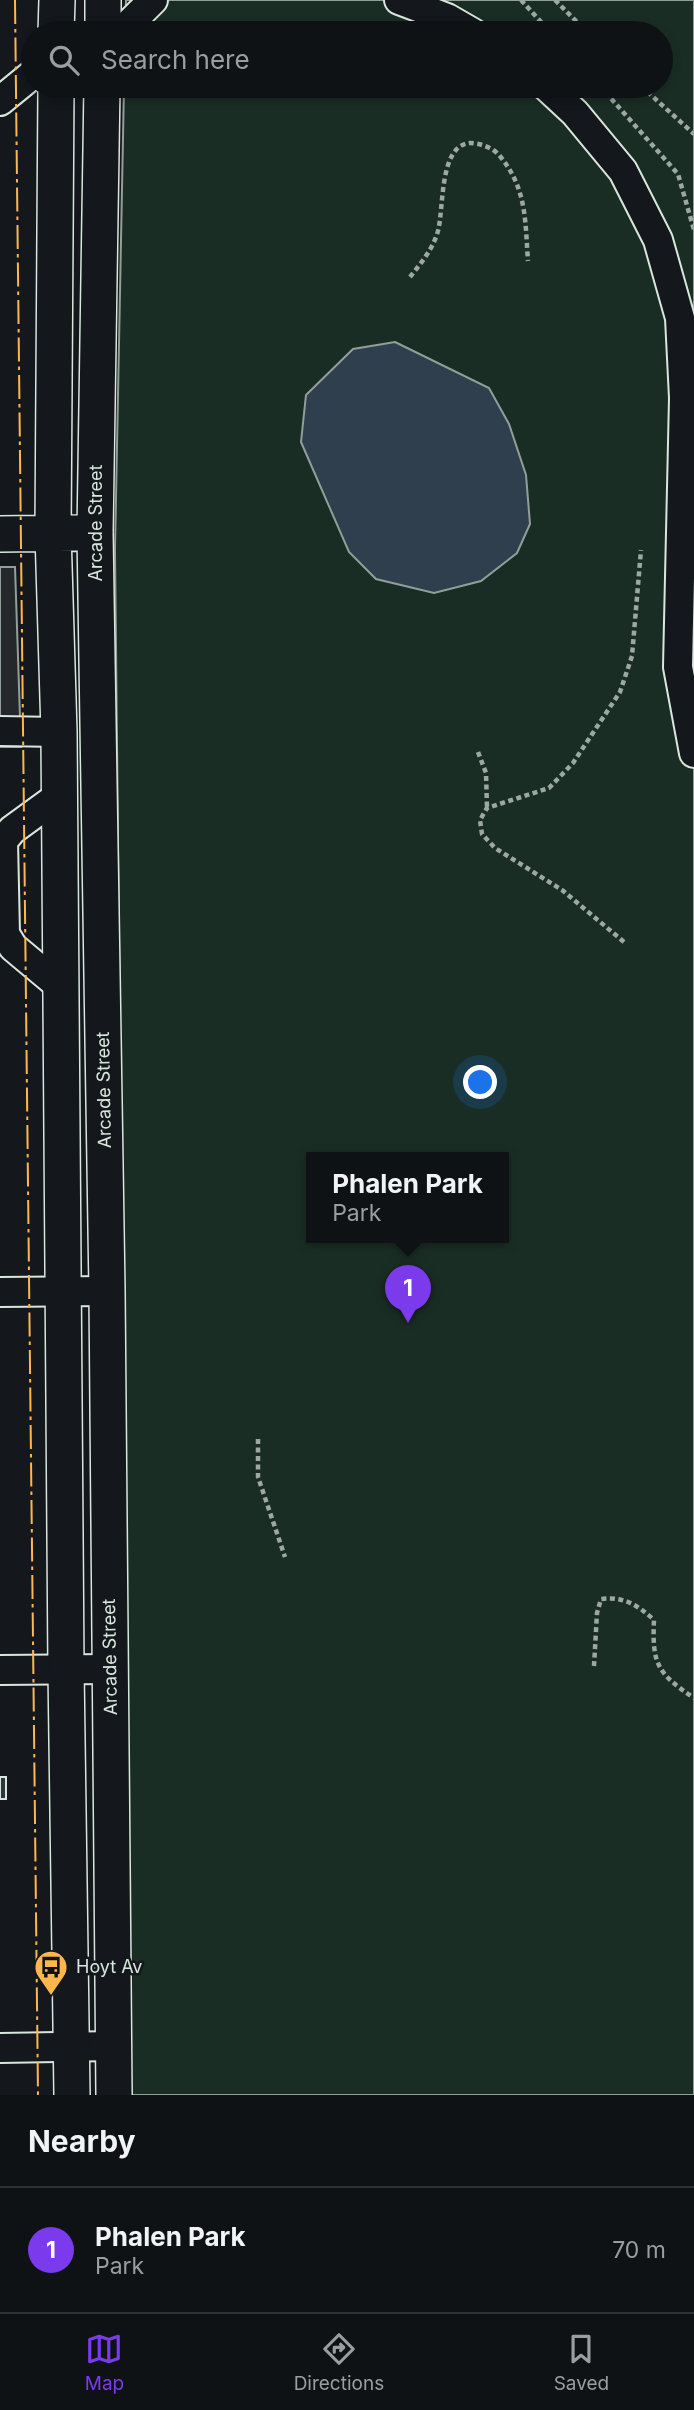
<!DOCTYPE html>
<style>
:root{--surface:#0f1215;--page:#1d2022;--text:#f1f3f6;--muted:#9b9ea0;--line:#2f3234;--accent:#7c3aed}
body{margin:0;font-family:Inter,sans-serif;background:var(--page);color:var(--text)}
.you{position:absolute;left:481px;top:1083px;width:24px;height:24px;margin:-18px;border:5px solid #fff;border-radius:50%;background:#1a73e8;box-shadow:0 0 0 10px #1a73e833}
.badge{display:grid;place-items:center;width:46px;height:46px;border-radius:50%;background:var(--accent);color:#fff;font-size:23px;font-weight:700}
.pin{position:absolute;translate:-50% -58px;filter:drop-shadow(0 2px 4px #0008)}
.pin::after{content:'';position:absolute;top:37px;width:24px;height:21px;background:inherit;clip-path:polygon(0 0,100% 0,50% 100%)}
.popup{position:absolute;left:306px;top:1152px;width:203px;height:91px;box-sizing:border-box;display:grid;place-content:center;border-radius:0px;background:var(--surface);filter:drop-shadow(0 2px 5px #0005);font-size:23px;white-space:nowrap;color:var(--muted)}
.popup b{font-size:26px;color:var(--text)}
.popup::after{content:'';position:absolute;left:50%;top:100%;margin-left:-14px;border:14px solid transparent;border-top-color:var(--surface)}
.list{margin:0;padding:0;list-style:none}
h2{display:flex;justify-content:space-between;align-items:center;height:91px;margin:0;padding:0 28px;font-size:30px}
h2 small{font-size:23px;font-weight:400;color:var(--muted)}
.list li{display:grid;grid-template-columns:46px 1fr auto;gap:21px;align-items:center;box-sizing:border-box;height:126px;padding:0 28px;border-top:2px solid var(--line)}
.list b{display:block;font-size:26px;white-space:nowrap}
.list p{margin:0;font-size:23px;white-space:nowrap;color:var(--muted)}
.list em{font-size:23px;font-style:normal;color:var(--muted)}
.icon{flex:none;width:38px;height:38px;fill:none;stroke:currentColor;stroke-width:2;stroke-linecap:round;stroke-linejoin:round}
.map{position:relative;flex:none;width:694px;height:2095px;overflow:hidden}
.search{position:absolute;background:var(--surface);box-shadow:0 4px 10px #0003;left:21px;right:21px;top:21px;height:77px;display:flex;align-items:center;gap:18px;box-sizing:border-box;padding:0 24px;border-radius:38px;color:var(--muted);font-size:26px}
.sheet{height:217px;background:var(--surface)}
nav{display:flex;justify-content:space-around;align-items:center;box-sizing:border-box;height:98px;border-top:2px solid var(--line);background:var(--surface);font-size:19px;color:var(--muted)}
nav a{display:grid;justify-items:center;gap:4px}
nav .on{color:var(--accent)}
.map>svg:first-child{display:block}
.green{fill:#1a2d24;stroke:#939e99;stroke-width:2;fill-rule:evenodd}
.parking{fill:#24282b;stroke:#939e99;stroke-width:2}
.water{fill:#2f3f4d;stroke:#939e99;stroke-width:2}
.building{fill:#2c363c;stroke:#d8e6dc;stroke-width:2}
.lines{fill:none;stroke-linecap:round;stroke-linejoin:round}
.minor-casing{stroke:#d8e6dc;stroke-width:32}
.major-casing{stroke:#d8e6dc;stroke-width:38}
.path{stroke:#9da8a2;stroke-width:4.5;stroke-dasharray:5 3.5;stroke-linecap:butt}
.minor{stroke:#14181c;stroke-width:28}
.major{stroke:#14181c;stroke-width:35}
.power{stroke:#ffb74d;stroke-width:2;stroke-dasharray:24 5 3.5 5;stroke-linecap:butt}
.labels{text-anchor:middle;stroke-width:5;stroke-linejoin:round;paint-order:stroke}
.street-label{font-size:18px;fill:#d8e6dc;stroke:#14181c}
.poi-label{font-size:18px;fill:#d8e6dc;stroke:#14181c;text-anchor:start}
</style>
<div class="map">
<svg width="694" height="2095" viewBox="0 0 694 2095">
<rect width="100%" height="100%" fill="#14181c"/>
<!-- green -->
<path class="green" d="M126 0H694V2095H131L115 550 124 86H661V33H125ZM312 1157H504V1237H312Z"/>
<!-- parking -->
<path class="parking" d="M0 567H15L21 747H0Z"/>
<!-- water -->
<path class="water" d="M395 342 489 388 509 424 526 475 530 524 517 553 481 581 434 593 376 579 349 552 301 442 306 395 353 349Z"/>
<!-- building -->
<path class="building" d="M0 1777H6V1799H0Z"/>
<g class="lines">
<defs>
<path id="minor" d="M399 0 447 18 473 33
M120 33 153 0
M546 86 575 113 623 171 658 240 680 318 684 398 678 667 694 753
M0 101 33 74
M0 731 59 732
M60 795 12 830 3 841 5 934 13 947 62 988
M0 1292 107 1291
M0 1670 110 1669
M0 2048 114 2046"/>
<path id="major" d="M56 33 57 0
M103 33V0
M56 86 53 533 59 732 66 1669 72 2095
M102 86 95 533 107 1291 114 2095
M0 534 77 533"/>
</defs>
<!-- minor casing -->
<use href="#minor" class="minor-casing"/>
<!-- major casing -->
<use href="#major" class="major-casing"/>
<!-- path -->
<path class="path" d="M521 0 551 33
M555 0 588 33
M600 86 678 174 694 230
M641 86 694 134
M410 277C421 263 433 249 438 231 444 208 439 145 470 143 480 143 493 148 499 155 527 188 525 220 528 261
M478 752 486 773 487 808
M624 942 562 890 495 848 482 834 480 820 487 808 549 788 573 763 620 692 632 656 641 550
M258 1439V1477L285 1557
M594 1666 597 1613 601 1599C623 1596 638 1605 654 1620 652 1664 657 1673 694 1698"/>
<!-- minor -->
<use href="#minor" class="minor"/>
<!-- major -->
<use href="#major" class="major"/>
<!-- power -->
<path class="power" d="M15 0 38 2095"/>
</g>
<!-- icons -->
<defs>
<symbol id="bus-pin" viewBox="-11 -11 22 30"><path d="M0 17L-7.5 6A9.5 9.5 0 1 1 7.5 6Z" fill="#ffb74d" stroke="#14181c"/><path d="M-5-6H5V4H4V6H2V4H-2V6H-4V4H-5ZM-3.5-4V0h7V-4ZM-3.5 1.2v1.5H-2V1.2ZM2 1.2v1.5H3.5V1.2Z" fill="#111"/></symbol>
</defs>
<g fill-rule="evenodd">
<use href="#bus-pin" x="32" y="1948" width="38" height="52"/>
</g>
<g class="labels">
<!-- street labels -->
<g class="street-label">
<text transform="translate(96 523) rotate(-90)" y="6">Arcade Street</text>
<text transform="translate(104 1090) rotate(-91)" y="6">Arcade Street</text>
<text transform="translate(110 1657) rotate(-91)" y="6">Arcade Street</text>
</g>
<!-- poi labels -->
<g class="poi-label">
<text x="76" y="1973">Hoyt Av</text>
</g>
</g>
</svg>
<div class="you"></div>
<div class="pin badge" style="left:408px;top:1323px">1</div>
<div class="popup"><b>Phalen Park</b>Park</div>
<div class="search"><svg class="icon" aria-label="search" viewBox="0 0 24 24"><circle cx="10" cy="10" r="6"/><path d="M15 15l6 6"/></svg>Search here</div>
</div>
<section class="sheet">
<h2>Nearby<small></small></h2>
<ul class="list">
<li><span class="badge">1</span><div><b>Phalen Park</b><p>Park</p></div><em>70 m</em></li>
</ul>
</section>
<nav>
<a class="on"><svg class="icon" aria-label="map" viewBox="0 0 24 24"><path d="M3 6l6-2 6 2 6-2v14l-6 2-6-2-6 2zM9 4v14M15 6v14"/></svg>Map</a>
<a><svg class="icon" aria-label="directions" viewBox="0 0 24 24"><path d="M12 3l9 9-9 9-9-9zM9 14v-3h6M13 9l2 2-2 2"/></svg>Directions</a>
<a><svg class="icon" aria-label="saved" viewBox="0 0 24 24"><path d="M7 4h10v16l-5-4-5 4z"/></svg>Saved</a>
</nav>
